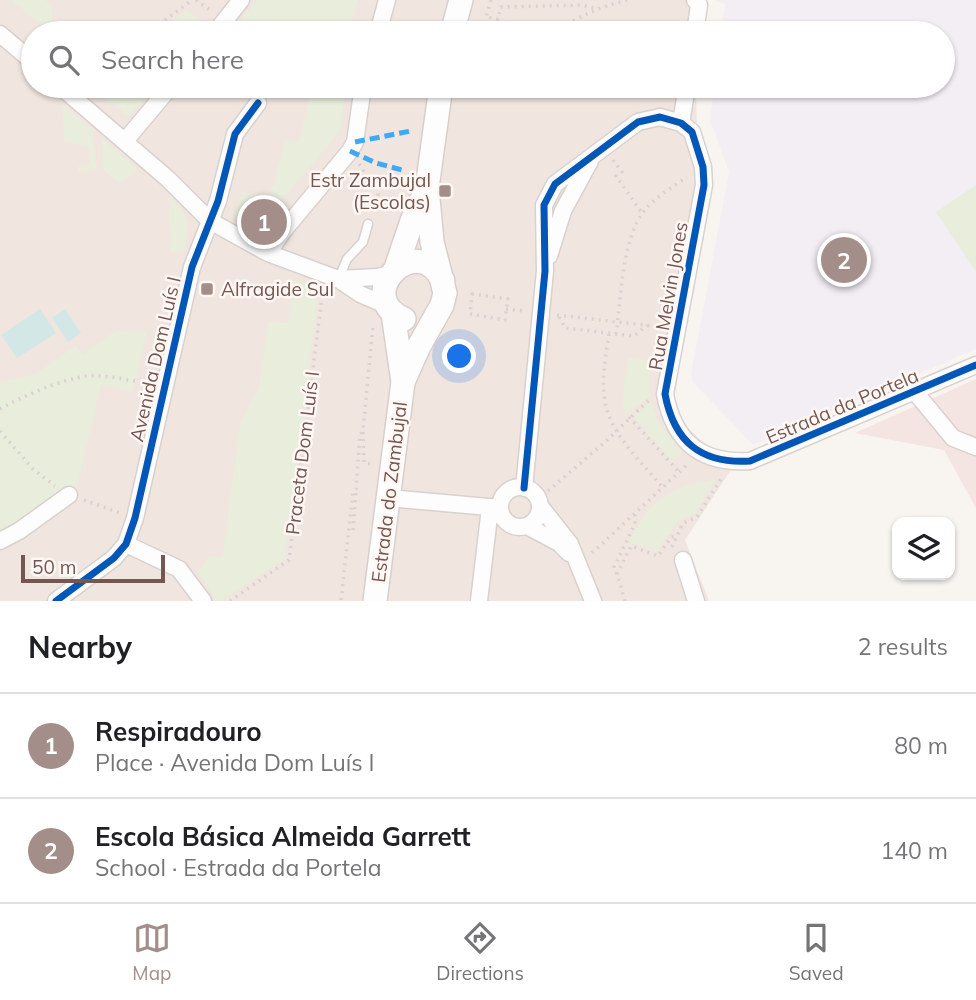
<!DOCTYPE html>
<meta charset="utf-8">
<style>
:root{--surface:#fff;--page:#f2f2f2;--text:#202124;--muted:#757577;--line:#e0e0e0;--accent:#a38e89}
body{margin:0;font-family:Mulish,sans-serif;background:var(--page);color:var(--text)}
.controls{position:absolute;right:21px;bottom:21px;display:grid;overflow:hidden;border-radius:14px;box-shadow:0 2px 5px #0004}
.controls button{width:63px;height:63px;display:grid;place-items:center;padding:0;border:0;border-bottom:2px solid var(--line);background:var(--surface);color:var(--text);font:35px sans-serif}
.scale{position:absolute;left:21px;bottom:18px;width:144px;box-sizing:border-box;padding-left:7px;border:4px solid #755751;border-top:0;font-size:19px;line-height:24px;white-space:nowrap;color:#755751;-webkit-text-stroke:5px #fef7f3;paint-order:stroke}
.you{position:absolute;left:460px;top:357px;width:24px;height:24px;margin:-18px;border:5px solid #fff;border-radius:50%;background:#1a73e8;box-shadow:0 0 0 10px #1a73e833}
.badge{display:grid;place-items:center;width:46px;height:46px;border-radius:50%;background:var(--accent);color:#fff;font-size:23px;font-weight:700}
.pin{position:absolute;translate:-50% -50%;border:4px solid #fff;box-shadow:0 2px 7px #0006}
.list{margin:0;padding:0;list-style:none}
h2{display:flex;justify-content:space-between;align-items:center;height:91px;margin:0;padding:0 28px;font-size:30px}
h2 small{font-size:23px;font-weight:400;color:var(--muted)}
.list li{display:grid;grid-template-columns:46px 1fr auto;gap:21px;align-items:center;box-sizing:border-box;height:105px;padding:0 28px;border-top:2px solid var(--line)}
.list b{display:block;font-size:26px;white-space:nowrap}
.list p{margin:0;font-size:23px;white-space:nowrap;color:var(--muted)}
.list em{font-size:23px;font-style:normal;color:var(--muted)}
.icon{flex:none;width:38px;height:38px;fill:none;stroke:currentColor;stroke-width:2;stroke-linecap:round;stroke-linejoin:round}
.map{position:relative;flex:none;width:976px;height:601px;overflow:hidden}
.search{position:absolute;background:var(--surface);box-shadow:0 2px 5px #0004;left:21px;right:21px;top:21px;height:77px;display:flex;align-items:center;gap:18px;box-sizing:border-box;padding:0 24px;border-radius:38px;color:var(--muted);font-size:26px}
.sheet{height:301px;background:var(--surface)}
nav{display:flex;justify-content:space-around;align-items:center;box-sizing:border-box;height:98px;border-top:2px solid var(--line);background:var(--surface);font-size:19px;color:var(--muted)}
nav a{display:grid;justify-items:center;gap:4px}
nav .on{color:var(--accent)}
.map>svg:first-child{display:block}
.residential{fill:#f0e5df}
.commercial{fill:#f4e5e2}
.education{fill:#f3eef4}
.green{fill:#e9eddc}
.water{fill:#d3e8e6}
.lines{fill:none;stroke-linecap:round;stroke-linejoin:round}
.lane-casing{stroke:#d8d1ce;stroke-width:11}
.street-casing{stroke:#d8d1ce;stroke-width:19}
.secondary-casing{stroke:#d8cfcc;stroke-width:26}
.path{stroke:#dad2d0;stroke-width:3.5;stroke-dasharray:2 5;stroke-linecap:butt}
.lane{stroke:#fefdfd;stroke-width:8}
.street{stroke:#fefdfd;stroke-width:16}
.secondary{stroke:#fefdfd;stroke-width:23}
.quiet{stroke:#3fa9f5;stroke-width:5;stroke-dasharray:10 5;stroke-linecap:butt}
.cycleway-casing{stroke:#fef7f3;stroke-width:11}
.cycleway{stroke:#0057b8;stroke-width:7}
.poi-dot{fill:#a38e89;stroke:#fef7f3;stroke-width:2.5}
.labels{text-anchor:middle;stroke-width:5;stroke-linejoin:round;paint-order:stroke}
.poi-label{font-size:19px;fill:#755751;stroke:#fef7f3;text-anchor:end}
.street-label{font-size:19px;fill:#755751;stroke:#fef7f3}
</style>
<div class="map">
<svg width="976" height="601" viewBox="0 0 976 601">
<rect width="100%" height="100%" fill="#f8f4f0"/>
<!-- residential -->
<path class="residential" d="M0 0H694L695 33H33V86H696L698 186 660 403 732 468 685 540 709 601H0Z"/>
<!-- commercial -->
<path class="commercial" d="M976 379V508L944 450 855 433Z"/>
<!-- education -->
<path class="education" d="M714 0H976V349L753 445 692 381 691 374 729 172 710 120 714 86H943V33H721L725 4Z"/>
<!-- green -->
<path class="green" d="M11 0H45L52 5V33Z
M257 0H358L348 33H249L238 25Z
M186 10 204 23 200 33H158Z
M95 86H156L129 117 93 87Z
M313 86H333L345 93 340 131 269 215 274 223 266 234 259 233 234 214 242 192 270 196 285 140 299 142Z
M62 104 93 130 96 170 78 172V166L90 165 89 147 64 141Z
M102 138 138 170 120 183 103 170Z
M976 185V272L936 212Z
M169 196C190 211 190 229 183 252L170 253Z
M293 279 319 288 285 559 220 601H216L198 572 209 556 222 558 241 421 259 387 268 322 288 323Z
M115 331 147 332 133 392 101 385 77 487 67 486 41 509 0 532V382L35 374 76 346 83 354Z
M628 358 649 360 650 396 626 415C619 398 626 376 628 358Z
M650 401 658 421 682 452 672 462 634 417Z
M716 480 695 514 678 521 656 552 629 542C648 500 671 486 716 480Z"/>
<!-- water -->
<path class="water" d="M40 309 56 333 17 358 1 335Z
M65 309 81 333 68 342 52 318Z"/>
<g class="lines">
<defs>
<path id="lane" d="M339 278 347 259 363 242 368 224"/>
<path id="street" d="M215 33 241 0
M378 33 387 0
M695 33 699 5 695 0
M0 34 33 62
M60 86 168 179 210 221 268 253 338 279 360 294 388 306
M681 123 687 86
M125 141 171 86
M268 253 284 230 350 151 355 142 363 86
M549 256 563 211 590 161
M338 279 377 277 390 274
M915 392 953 438 976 447
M500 507a20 20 0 1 1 40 0a20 20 0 1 1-40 0Z
M524 488 545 271 544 205 555 184 638 122 660 117 681 123 692 132 703 167 704 185 665 394C674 442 701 464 750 461L976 365
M388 498 500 508
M540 506 570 544 593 601
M527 526 559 543 569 553
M0 541 19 531 69 495
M126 544 179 569 203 601
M683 560 696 601
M56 601 114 558 126 544 135 518 192 267 218 201 235 134 258 103
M479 601 490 508"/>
<path id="secondary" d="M452 33 461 0
M396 268 412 221 427 188
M404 319C351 296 417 228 443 281
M403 382 419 346 442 305 445 293 432 242 427 188 441 86
M375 601 403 382 393 313"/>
</defs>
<!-- lane casing -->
<use href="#lane" class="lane-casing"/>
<!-- street casing -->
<use href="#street" class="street-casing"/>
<!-- secondary casing -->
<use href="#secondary" class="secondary-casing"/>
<!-- path -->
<path class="path" d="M196 0 211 11
M491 0 486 17 498 19 501 7 582 5 596 9
M148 33 192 0
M496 33 498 19
M556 33C577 16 600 7 627 0
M613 160 622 172 616 176 642 213
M359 164 378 194 372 213
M472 294 508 299 505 320 470 314Z
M506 309 525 311
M557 315 661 327
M559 317 565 328 634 336 647 325
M609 334C605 360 599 391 609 416 620 443 645 466 663 488
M616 334C621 299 622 239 644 211 654 198 673 187 687 177
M0 409C21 397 64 378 88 376 109 375 128 380 148 384
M629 417 679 472
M0 431 33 469 55 486
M363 432 364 463 373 464
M548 491 605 442 649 400
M84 500 120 513
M353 530 356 491
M672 547 683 523 697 517 723 476
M592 553 689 463
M617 574 614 567 635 524V513
M341 600 353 493 356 489 360 435 363 430 373 326
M230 601 289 560 323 289
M625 601 617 574 631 546 658 556 671 537 676 536"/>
<!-- lane -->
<use href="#lane" class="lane"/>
<!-- street -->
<use href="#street" class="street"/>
<!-- secondary -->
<use href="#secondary" class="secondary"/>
<!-- quiet -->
<path class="quiet" d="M355 142 411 131
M350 151 376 163 406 171"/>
<defs>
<path id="cycleway" d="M524 488 545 271 544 205 555 184 638 122 660 117 681 123 692 132 703 167 704 185 665 394C674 442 701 464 750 461L976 365
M56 601 114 558 126 544 135 518 192 267 218 201 235 134 258 103"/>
</defs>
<!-- cycleway casing -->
<use href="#cycleway" class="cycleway-casing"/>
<!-- cycleway -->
<use href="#cycleway" class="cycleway"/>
</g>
<!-- markers -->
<g class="poi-dot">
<rect x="438" y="184" width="14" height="14" rx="3.5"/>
<rect x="200" y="282" width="14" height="14" rx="3.5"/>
</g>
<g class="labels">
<!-- poi labels -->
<g class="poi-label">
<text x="431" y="187">Estr Zambujal<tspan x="431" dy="22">(Escolas)</tspan></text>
<text x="221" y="296" text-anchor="start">Alfragide Sul</text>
</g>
<!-- street labels -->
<g class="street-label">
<text transform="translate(668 296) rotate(-80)" y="7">Rua Melvin Jones</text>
<text transform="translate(155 359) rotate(-77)" y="7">Avenida Dom Luís I</text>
<text transform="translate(842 406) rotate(-23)" y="7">Estrada da Portela</text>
<text transform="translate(302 453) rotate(-83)" y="7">Praceta Dom Luís I</text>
<text transform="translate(389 492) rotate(-83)" y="7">Estrada do Zambujal</text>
</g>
</g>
</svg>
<div class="controls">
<button><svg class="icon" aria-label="layers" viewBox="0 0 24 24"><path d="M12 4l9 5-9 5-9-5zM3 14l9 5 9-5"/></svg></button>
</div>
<div class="scale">50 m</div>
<div class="you"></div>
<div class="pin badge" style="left:264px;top:222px">1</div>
<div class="pin badge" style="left:844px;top:260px">2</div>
<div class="search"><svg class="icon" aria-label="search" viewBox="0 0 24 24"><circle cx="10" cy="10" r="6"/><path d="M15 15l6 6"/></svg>Search here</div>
</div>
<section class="sheet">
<h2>Nearby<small>2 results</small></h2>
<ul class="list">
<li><span class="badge">1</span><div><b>Respiradouro</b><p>Place · Avenida Dom Luís I</p></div><em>80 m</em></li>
<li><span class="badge">2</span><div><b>Escola Básica Almeida Garrett</b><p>School · Estrada da Portela</p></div><em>140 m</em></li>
</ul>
</section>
<nav>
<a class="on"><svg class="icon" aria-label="map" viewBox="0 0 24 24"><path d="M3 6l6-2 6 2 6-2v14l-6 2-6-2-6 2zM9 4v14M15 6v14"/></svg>Map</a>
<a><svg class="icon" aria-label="directions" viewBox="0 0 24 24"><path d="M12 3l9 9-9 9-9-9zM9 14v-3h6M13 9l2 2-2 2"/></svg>Directions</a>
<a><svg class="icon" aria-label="saved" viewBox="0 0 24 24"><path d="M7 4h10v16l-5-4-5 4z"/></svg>Saved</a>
</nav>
